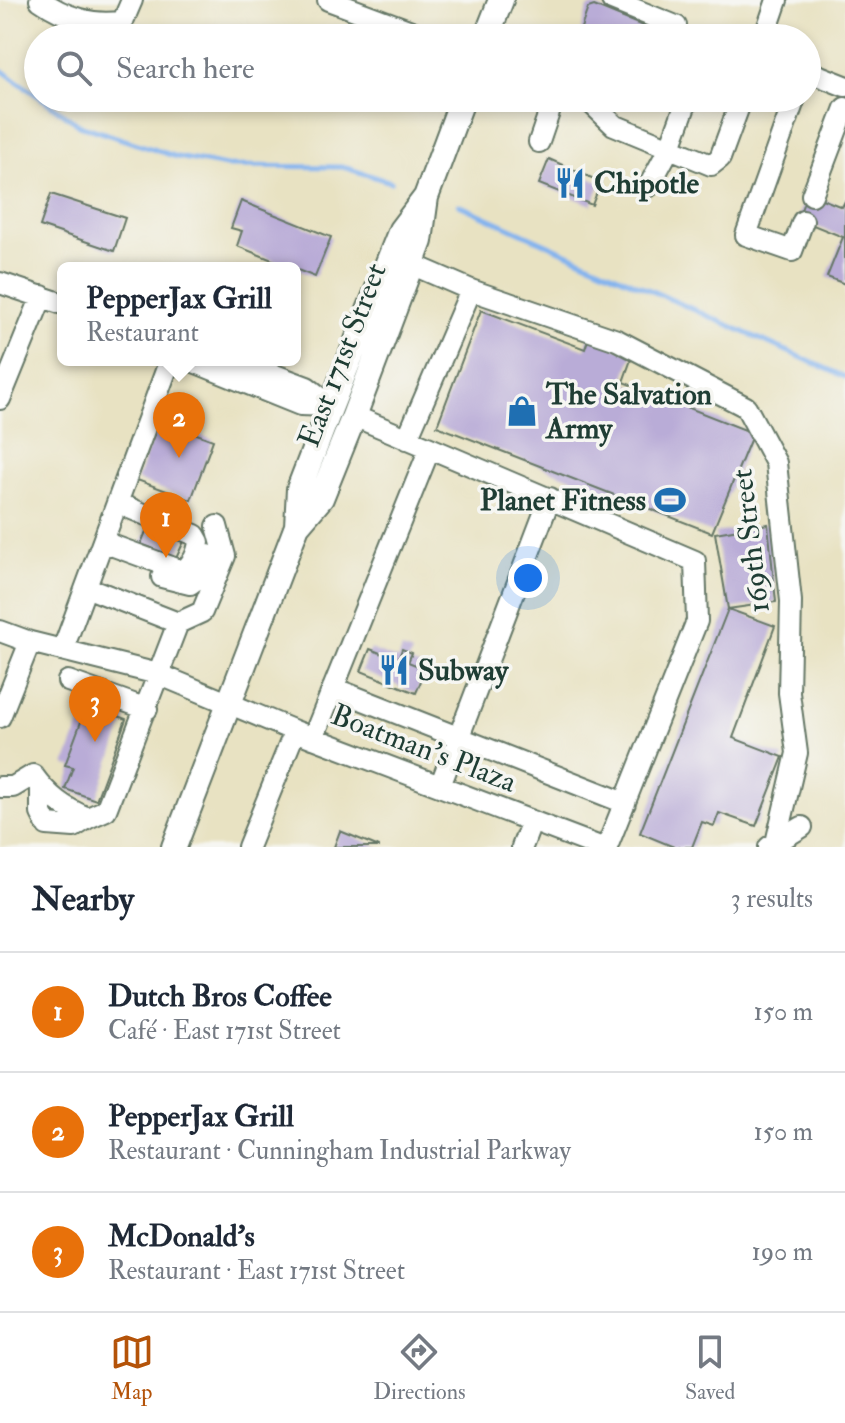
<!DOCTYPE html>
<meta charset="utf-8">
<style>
:root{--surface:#fff;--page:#f2f2f3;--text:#1f2937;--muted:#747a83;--line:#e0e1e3;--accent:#b45309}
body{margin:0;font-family:"IM FELL Double Pica",serif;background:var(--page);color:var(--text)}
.you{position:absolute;left:528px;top:578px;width:28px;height:28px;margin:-20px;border:6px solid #fff;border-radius:50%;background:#1a73e8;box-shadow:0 0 0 12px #1a73e833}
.badge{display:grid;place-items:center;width:52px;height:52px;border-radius:50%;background:var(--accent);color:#fff;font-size:26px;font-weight:700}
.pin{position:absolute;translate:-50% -66px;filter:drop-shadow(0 2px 4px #0008)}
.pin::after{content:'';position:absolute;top:42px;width:28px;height:24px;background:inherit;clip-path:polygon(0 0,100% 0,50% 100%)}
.popup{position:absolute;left:57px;top:262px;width:244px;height:104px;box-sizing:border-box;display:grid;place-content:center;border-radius:12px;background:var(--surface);filter:drop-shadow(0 2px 6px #0005);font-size:26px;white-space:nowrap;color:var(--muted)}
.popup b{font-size:30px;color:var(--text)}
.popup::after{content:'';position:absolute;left:50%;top:100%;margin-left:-16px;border:16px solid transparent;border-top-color:var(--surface)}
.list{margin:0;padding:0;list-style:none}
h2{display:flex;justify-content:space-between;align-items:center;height:104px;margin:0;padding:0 32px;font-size:34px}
h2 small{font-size:26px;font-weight:400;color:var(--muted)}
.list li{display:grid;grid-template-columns:52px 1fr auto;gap:24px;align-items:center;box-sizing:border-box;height:120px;padding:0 32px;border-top:2px solid var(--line)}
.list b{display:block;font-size:30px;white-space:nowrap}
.list p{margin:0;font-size:26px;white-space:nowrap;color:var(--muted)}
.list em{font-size:26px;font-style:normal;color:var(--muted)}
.icon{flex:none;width:44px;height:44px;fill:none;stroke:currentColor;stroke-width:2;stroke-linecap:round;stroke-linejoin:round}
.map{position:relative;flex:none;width:845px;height:847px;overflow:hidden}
.search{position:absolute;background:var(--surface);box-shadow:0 4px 12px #0003;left:24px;right:24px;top:24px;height:88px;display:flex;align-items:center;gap:20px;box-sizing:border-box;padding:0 28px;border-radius:44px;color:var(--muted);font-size:30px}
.sheet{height:464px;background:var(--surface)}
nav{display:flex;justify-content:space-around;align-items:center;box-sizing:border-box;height:112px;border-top:2px solid var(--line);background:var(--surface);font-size:22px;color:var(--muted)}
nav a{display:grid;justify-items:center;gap:4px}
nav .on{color:var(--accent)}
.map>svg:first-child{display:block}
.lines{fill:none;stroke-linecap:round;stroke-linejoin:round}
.stream{stroke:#83b3ee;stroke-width:5}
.building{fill:#b9acd7}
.minor-casing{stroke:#657766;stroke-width:24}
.major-casing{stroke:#657766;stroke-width:28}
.minor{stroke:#fff;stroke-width:20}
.major{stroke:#fff;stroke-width:24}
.labels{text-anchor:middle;stroke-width:7;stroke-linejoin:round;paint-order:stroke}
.poi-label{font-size:30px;font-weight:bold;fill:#1f3d34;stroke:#f6f6f2;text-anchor:start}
.street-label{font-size:30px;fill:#1f3d34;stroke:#f6f6f2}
</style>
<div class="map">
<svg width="845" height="847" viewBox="0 0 845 847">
<rect width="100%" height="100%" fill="#f6f6f2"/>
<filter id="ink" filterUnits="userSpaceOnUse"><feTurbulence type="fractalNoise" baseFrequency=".0125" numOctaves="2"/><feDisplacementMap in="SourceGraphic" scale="16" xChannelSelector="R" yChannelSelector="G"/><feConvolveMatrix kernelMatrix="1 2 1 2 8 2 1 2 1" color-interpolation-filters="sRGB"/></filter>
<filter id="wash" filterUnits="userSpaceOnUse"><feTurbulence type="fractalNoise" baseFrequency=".006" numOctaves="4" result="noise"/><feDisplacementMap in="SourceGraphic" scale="32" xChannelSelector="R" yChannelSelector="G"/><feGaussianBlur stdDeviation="1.8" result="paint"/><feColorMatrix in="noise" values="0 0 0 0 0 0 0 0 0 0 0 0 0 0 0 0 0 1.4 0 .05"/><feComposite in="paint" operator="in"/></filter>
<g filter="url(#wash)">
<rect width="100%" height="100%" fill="#e8e2c2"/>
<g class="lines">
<!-- stream -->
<path class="stream" d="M0 69 38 96
M41 98 79 125 177 157 226 166 343 167 391 182
M459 205 845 377"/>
</g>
<g id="blocks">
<!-- building -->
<path class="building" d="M594 6 655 31 652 38 584 36 581 28 588 8Z
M549 159 601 182 592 205 539 184Z
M807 193 842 207 845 201V284L827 277 843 237 798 219Z
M51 194 125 218 114 251 40 226Z
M241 201 331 237 315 277 237 246 242 231 231 228Z
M481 310 585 349 589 337 633 354 623 382 753 433 712 533 437 426Z
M159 420 213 440 191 500 137 480Z
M149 524 185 539 173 565 149 555 152 548 141 544Z
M768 524 776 602 728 609 775 626 733 738 783 757 756 826 719 813 714 826 702 822 692 847H674L640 833 728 609 715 533Z
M370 649 398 660 402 649 412 653 408 662 426 669 416 693 361 671Z
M93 707 126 719 96 800 65 789 73 767 65 765 82 719Z
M340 831 379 847H334Z"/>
</g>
</g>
<g filter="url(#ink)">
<use href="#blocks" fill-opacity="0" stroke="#657766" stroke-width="2"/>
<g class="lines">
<defs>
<path id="minor" d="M40 0C64 17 95 27 123 21L132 0
M328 0 430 38
M612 0 676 26 675 38
M764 38 777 0
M807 71 845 86
M586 98 614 125 711 165 720 158 742 98
M795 98 746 235 792 251 803 221
M539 142 554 98
M649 186 670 147 688 98
M812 195 845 108
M411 264 471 290 617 340 746 407 776 463 791 601 789 693 797 753 776 843
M0 283 63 304
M189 360 300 405 331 406
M235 360 307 387 331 406
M0 399 42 296
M407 439 471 290
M430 448 695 561 697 621 607 847
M103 542 182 571C193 564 197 555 199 542L195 535 117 503
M162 577 190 584 197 579 208 555
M86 587 178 623 202 612 225 556 217 526
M0 631 30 642 158 674 295 731 600 847
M63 649 170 360
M68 681 147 709
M333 688 625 803
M0 717 30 642
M313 738 430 448 354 416
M41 786V813L47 825 74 827 88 818
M440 786 550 498
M0 787H13L33 775C48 796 64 808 88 818L106 810 178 623
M248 847 295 731
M522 847 532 821
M769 847 802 827"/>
<path id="major" d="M486 38 501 0
M297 526 321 498 354 416 420 241 426 197 463 98
M174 847 297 526 299 489 331 406 401 230 426 197"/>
</defs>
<!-- minor casing -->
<use href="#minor" class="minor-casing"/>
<!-- major casing -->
<use href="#major" class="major-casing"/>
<!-- minor -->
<use href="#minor" class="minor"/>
<!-- major -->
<use href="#major" class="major"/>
</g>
</g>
<!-- icons -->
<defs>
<symbol id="restaurant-bare" viewBox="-9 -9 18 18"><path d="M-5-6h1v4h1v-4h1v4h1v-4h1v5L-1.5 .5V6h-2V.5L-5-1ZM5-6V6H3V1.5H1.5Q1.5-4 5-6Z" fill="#1f6fb2" stroke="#f6f6f2" stroke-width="2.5" paint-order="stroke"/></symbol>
<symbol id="shop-bare" viewBox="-9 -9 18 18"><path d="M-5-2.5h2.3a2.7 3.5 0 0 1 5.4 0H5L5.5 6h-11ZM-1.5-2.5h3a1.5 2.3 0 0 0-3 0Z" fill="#1f6fb2" stroke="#f6f6f2" stroke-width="2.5" paint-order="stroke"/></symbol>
<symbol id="stadium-bare" viewBox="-9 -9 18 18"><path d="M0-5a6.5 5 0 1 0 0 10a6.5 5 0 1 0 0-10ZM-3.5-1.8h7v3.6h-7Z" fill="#1f6fb2" stroke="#f6f6f2" stroke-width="2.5" paint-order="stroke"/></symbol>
</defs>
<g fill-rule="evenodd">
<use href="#restaurant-bare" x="548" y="161" width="44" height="44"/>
<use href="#shop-bare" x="500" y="389" width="44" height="44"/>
<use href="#stadium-bare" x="648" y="478" width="44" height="44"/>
<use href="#restaurant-bare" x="372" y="648" width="44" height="44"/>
</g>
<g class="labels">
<!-- poi labels -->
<g class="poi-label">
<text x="594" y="193">Chipotle</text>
<text x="546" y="404">The Salvation<tspan x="546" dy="34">Army</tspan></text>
<text x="646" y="510" text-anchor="end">Planet Fitness</text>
<text x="418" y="680">Subway</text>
</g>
<!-- street labels -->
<g class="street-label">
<text transform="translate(342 355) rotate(-69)" y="10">East 171st Street</text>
<text transform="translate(750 541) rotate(-97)" y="10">169th Street</text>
<text transform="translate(424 748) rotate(21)" y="10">Boatman's Plaza</text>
</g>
</g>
</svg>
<div class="you"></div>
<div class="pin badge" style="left:166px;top:558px;background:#e8710a">1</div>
<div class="pin badge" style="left:179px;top:458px;background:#e8710a">2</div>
<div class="popup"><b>PepperJax Grill</b>Restaurant</div>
<div class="pin badge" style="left:95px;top:742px;background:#e8710a">3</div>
<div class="search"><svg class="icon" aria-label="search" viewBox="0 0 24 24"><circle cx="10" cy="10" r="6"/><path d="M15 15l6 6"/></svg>Search here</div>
</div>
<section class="sheet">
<h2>Nearby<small>3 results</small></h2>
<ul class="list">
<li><span class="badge" style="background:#e8710a">1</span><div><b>Dutch Bros Coffee</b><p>Café · East 171st Street</p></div><em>150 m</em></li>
<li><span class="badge" style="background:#e8710a">2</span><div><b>PepperJax Grill</b><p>Restaurant · Cunningham Industrial Parkway</p></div><em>150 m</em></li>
<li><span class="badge" style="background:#e8710a">3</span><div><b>McDonald's</b><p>Restaurant · East 171st Street</p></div><em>190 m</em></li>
</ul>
</section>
<nav>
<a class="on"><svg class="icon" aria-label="map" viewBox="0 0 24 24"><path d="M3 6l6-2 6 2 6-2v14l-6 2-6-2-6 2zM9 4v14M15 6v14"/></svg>Map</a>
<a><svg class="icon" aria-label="directions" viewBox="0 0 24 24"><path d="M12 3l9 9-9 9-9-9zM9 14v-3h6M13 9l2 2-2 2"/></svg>Directions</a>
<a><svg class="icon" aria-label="saved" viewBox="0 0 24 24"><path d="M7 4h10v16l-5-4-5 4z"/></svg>Saved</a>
</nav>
